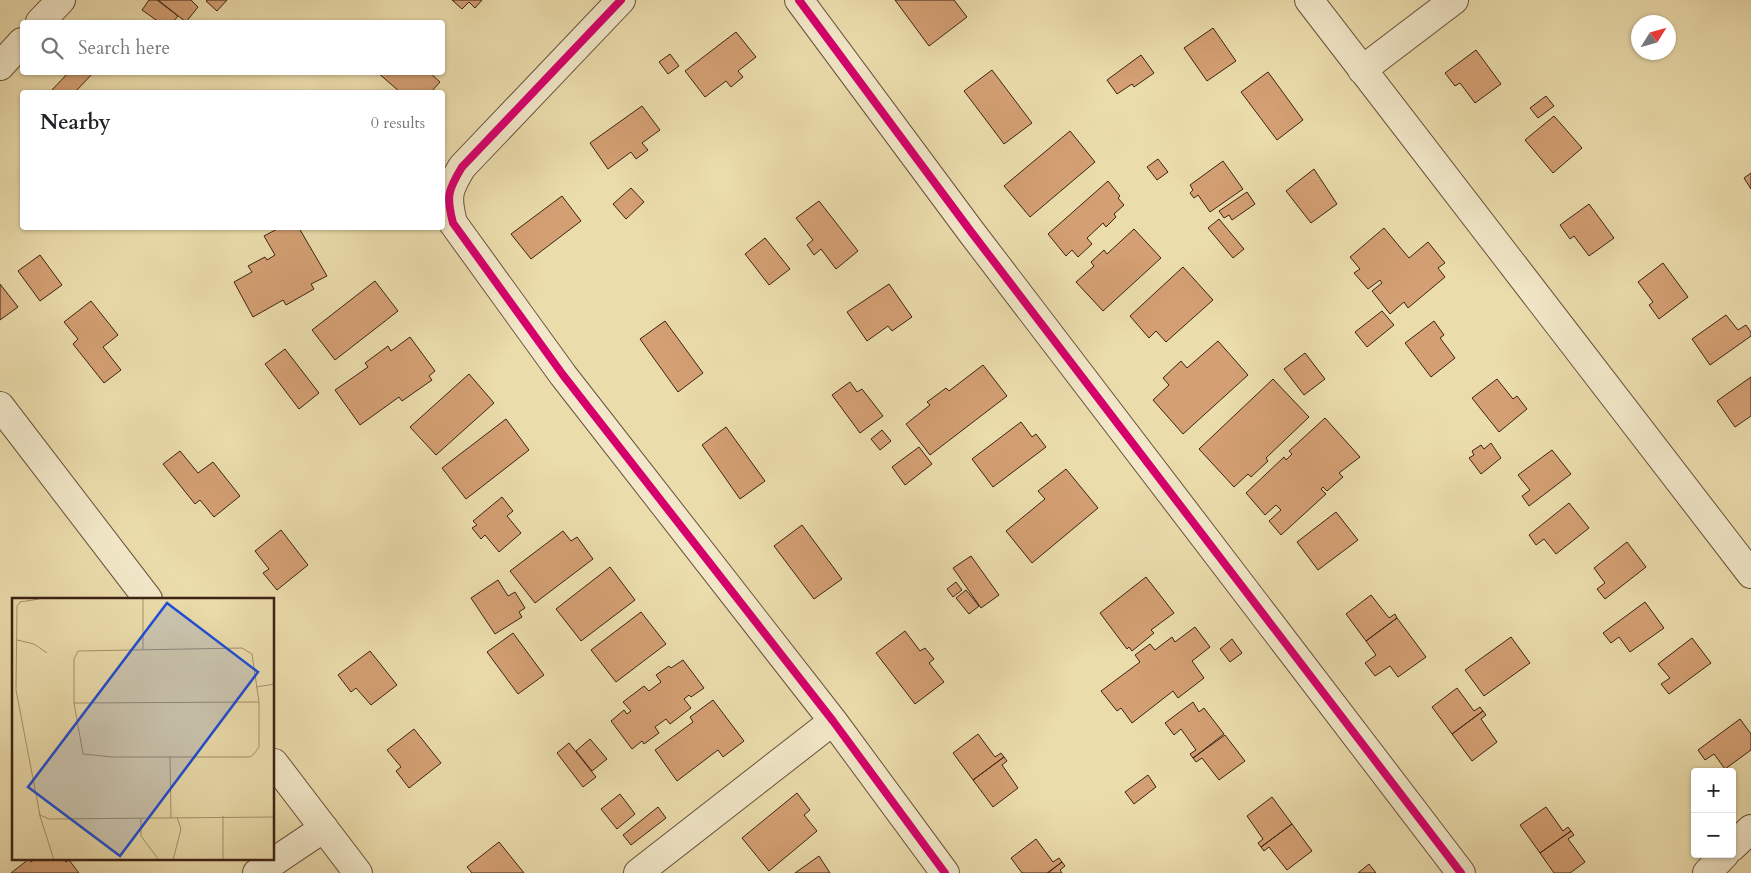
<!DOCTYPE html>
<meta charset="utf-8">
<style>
:root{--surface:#fff;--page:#f6f6f6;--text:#202124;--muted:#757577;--line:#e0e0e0}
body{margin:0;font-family:Cardo,serif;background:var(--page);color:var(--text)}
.controls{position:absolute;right:15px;bottom:15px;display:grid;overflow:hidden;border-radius:5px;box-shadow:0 1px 4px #0004}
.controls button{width:45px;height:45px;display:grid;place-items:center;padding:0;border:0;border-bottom:1px solid var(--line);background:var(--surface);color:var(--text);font:25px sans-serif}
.compass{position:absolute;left:1631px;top:15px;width:45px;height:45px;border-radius:50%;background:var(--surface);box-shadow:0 1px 4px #0004;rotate:53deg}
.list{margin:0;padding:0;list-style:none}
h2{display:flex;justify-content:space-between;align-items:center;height:65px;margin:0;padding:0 20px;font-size:21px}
h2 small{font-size:16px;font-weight:400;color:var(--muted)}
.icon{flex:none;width:28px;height:28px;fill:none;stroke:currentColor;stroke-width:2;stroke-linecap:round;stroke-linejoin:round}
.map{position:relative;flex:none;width:1751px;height:873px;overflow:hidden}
.search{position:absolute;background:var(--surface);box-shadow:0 1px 4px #0004;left:20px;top:20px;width:425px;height:55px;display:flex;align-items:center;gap:12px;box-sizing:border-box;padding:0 18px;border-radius:5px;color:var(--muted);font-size:19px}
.panel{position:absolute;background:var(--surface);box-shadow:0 1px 4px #0004;left:20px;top:90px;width:425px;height:140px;border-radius:5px}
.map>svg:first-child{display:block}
.building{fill:#d39f73;stroke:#3c2314}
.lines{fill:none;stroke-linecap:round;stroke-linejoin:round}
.minor-casing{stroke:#68513a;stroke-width:30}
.minor{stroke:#f2e8c9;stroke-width:28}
.cycleway-casing{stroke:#f2e8c9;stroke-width:11}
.cycleway{stroke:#d6006c;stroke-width:8}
.inset-road{fill:none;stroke:#a5926f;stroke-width:1}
.view{fill:#1d4ed8;fill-opacity:0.15;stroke:#1d4ed8;stroke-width:2.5}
.inset-edge{fill:none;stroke:#3c2314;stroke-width:2.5}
</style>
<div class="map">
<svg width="1751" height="873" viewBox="0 0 1751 873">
<rect width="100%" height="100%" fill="#ebdcac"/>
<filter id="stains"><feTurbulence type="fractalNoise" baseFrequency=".004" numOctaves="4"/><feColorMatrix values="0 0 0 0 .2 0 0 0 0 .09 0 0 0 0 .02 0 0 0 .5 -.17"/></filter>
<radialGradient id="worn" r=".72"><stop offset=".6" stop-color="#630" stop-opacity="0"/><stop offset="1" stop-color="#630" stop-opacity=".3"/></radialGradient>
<!-- building -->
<path class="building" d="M149 0H157L178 16 173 22H159L142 10Z
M158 0H191L198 7 186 22Z
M208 0H227L217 11 206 1Z
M452 0H482L475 8 469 2 462 9Z
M895 0H954L967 17 929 46Z
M1213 28 1236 61 1207 81 1184 48Z
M736 32 756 57 738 71 743 77 731 87 726 81 705 97 685 71Z
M1476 50 1501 84 1475 103 1460 83 1455 86 1445 73Z
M670 54 679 66 668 74 659 62Z
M1141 55 1154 73 1134 87 1132 84 1117 94 1107 80Z
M992 70 1032 123 1004 144 964 91Z
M69 72H94L75 92H50Z
M377 72H429L440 82 431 92H400Z
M1268 72 1303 120 1277 140 1241 92Z
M1546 96 1554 106 1538 118 1530 108Z
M642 106 660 130 642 143 648 150 636 159 631 152 608 169 590 143Z
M1554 116 1582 148 1553 173 1525 140Z
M1070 131 1095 162 1030 217 1004 186Z
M1158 159 1168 172 1157 180 1147 167Z
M1223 161 1243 189 1210 212 1198 195 1194 198 1190 193 1193 190 1190 185Z
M1314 169 1337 204 1311 223 1286 191Z
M1751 173V189L1744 178Z
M1108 181 1120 196 1118 198 1124 205 1114 214 1116 217 1106 227 1103 223 1087 238 1092 244 1078 257 1072 250 1066 256 1048 234Z
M631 188 644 202 626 219 613 204Z
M1247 192 1255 204 1232 220 1229 215 1224 218 1219 211Z
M562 196 581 221 531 259 511 234Z
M819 201 858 251 836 269 821 249 814 255 807 245 813 240 796 218Z
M1589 204 1614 238 1589 256 1574 236 1570 239 1560 225Z
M1219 219 1244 249 1233 258 1208 228Z
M279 228H299L327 276 311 284 314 289 286 305 283 300 253 317 234 282 252 272 248 266 265 257 267 260 275 255 264 236Z
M1384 228 1409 258 1428 242 1445 263 1438 268 1445 277 1408 308 1404 302 1390 314 1372 291 1382 283 1380 280 1368 289 1354 273 1360 269 1350 257Z
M1134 229 1161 258 1103 311 1076 282 1094 266 1091 262 1104 250 1107 254Z
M765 238 790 269 769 285 745 254Z
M40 255 62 285 40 301 18 271Z
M1663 263 1688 297 1659 319 1649 305 1653 302 1638 282Z
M1183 267 1213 300 1166 342 1156 331 1149 338 1130 316Z
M375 281 398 311 335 360 312 330Z
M0 284 18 307 0 320Z
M889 284 912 317 892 331 888 326 867 341 847 312Z
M91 301 118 335 103 347 121 370 104 383 73 344 78 339 64 322Z
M1382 311 1394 325 1367 347 1355 332Z
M1726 315 1738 330 1746 325 1751 332V336L1710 365 1692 339Z
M665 321 703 373 678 392 640 339Z
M1434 321 1444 335 1440 338 1455 358 1431 377 1405 343Z
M410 337 435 371 429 376 432 380 402 401 399 397 360 425 335 390 368 367 365 363 388 346 391 351Z
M1218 341 1248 375 1183 434 1153 400 1169 385 1163 378 1181 361 1187 368Z
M285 349 319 393 299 409 265 364Z
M1305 353 1325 379 1304 395 1284 369Z
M983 365 1007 396 930 455 906 424 930 405 927 402 946 388 949 391Z
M469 374 494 403 436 455 410 427Z
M1751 377V416L1735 427 1717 401Z
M1273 379 1309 417 1266 458 1268 461 1251 477 1248 474 1234 487 1199 449Z
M1497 379 1513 399 1517 396 1527 409 1499 432 1472 398Z
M850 382 857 392 862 389 883 416 860 433 832 395Z
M1325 418 1360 457 1339 473 1343 477 1327 491 1323 487 1321 489 1326 494 1281 535 1269 521 1281 510 1276 505 1265 515 1246 493 1284 457 1286 460 1292 454 1289 451Z
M506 419 529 450 466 499 442 468Z
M1021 422 1032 437 1036 434 1046 447 993 487 972 459Z
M726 427 765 481 740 499 702 445Z
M882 430 891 441 880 450 871 439Z
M1491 443 1501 458 1481 474 1469 458 1474 455 1472 451 1481 445 1484 449Z
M919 447 932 464 905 485 892 467Z
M1552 450 1571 474 1529 506 1522 496 1530 490 1518 475Z
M180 451 198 473 213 462 240 496 214 517 200 500 195 504 163 464Z
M1066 469 1098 508 1032 563 1006 531 1045 499 1038 491Z
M502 497 513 511 507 516 521 533 499 552 485 535 481 539 472 528 477 525 473 521Z
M1569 503 1589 528 1556 554 1544 539 1536 545 1529 535Z
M1336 512 1358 540 1318 570 1297 542Z
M802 525 842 579 814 599 774 546Z
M281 530 308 565 277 590 263 573 269 569 255 551Z
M563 531 571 541 577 537 593 559 535 603 510 571Z
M1627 542 1646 567 1605 599 1597 589 1605 583 1594 568Z
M971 556 999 595 981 608 953 568Z
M610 567 635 600 581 641 556 609Z
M1146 577 1174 613 1151 630 1154 633 1132 651 1129 647 1127 649 1100 613Z
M498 580 508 596 515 592 525 608 519 612 522 617 495 634 471 598Z
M956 582 962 590 953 597 947 589Z
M966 590 979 606 969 614 956 598Z
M1371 595 1389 618 1395 614 1397 618 1366 641 1346 614Z
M1645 602 1664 628 1630 652 1619 637 1611 643 1603 633Z
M641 612 666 644 616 682 591 650Z
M1397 618 1426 657 1398 677 1390 666 1375 676 1365 663 1376 655 1366 641Z
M1195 627 1210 647 1192 661 1204 678 1178 698 1173 691 1132 723 1121 708 1117 711 1101 691 1140 662 1135 655 1150 644 1155 650 1172 637 1175 642Z
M905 631 920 651 925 648 934 659 929 663 944 682 915 704 876 653Z
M513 633 544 675 518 694 487 652Z
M1511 637 1530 663 1484 696 1465 670Z
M1692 638 1711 663 1669 694 1661 684 1670 678 1658 664Z
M1232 639 1242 653 1230 662 1220 649Z
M370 651 397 685 371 705 356 688 351 692 338 675Z
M683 660 704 688 691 697 689 695 684 699 691 708 670 724 666 719 655 727 659 733 644 744 642 741 632 749 611 721 624 710 627 714 631 711 623 702 644 686 649 691 661 682 656 675 669 666 671 668Z
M1457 688 1474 711 1480 707 1483 711 1452 734 1432 707Z
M713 700 744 741 723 757 718 750 677 781 655 750 693 722 690 717Z
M1193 702 1199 712 1204 708 1224 734 1193 758 1190 754 1196 750 1181 729 1174 735 1165 723Z
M1483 711 1486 715 1481 719 1497 742 1472 761 1452 734Z
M1740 719 1751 734V750L1725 769 1714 754 1705 760 1698 750Z
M414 729 441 763 409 788 396 771 401 767 387 750Z
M978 734 995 757 1001 753 1004 757 973 780 953 753Z
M1225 735 1245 761 1219 780 1202 758 1196 762 1193 758Z
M590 739 607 759 592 771 576 751Z
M569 743 596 777 583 787 557 753Z
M1004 757 1007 761 1002 765 1018 788 993 807 973 780Z
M1148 775 1156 787 1134 804 1125 792Z
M797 793 810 810 804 815 817 831 769 871 742 838Z
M620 794 635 814 617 829 601 809Z
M1272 797 1292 824 1261 847 1258 843 1263 839 1247 816Z
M658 807 666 818 631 845 623 835Z
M1546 807 1563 831 1568 827 1571 831 1540 853 1520 825Z
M1292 824 1312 851 1287 870 1269 847 1264 851 1261 847Z
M1571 831 1574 835 1568 839 1585 862 1570 873H1554L1540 853Z
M1036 839 1053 862 1059 858 1062 862 1047 873H1022L1011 858Z
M499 842 524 873H472L467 867Z
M819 856 830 873H795Z
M29 859 31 862 35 859H63L66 862 69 860 79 873H11Z
M1062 862 1065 866 1060 870 1062 873H1048Z
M1369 864 1376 873H1358Z"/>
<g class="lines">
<defs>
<path id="minor" d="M621 0 462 167C448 190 446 196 453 223L563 375 833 721 945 873
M799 0 972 233 1461 873
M1309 0 1751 574
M40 22 61 0
M0 66 22 42
M1362 70 1454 0
M0 406 148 599
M274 763 358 873
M1732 847 1751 829
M257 873 324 828
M638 873 833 721
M1707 873 1725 854"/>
</defs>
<!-- minor casing -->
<use href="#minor" class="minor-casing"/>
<!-- minor -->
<use href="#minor" class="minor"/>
<defs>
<path id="cycleway" d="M621 0 462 167C448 190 446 196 453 223L563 375 833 721 945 873
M799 0 972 233 1461 873"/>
</defs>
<!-- cycleway casing -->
<use href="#cycleway" class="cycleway-casing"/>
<!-- cycleway -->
<use href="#cycleway" class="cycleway"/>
</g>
<!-- overview -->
<g transform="translate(12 598)">
<rect width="262" height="262" fill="#ebdcac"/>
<path class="inset-road" d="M27 1 8 4 5 8 4 92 28 217 37 221 263 219M131 1V51M5 42 22 46 35 55M230 50 240 56 247 104V149L242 156 238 159H100L71 156 62 105V61L66 53ZM244 89 263 86M62 105 247 104M158 158 159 220M27 215 42 262M211 218V262M129 220V238L147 262M92 262H116M161 262 169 231 165 219"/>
<path class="view" d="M155 5 246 74 108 258 16 189Z"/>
<rect width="262" height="262" class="inset-edge"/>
</g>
<rect width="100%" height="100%" filter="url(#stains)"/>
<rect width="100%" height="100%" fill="url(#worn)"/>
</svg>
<div class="controls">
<button>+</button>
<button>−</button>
</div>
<svg class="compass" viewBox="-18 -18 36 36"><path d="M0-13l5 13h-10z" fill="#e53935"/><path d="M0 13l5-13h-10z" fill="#757577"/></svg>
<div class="search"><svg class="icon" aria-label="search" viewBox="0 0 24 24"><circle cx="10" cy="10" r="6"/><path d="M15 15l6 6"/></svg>Search here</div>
<section class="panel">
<h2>Nearby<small>0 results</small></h2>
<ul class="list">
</ul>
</section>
</div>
